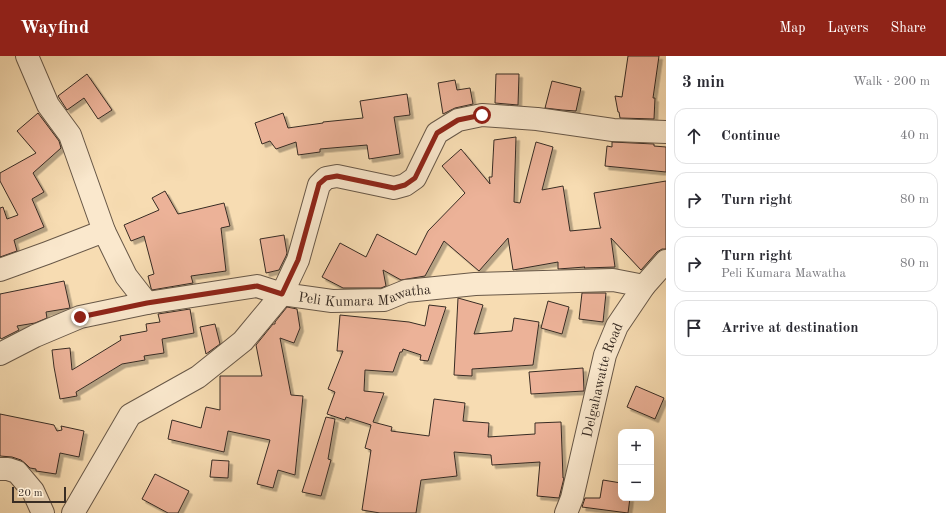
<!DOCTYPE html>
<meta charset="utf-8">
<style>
:root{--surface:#fff;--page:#f7f7f7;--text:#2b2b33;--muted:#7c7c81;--line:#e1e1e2;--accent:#8f2418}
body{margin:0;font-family:"Old Standard TT",serif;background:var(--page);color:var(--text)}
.controls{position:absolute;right:12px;bottom:12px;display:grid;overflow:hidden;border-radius:8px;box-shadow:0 4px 16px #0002}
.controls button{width:36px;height:36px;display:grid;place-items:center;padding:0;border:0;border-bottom:1px solid var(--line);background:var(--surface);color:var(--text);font:20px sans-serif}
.scale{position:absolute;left:12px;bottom:10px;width:54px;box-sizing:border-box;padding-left:4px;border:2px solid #382c24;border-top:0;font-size:11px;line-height:14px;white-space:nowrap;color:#382c24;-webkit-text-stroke:3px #fae8cd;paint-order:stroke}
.stop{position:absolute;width:12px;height:12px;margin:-9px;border:3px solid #8f2418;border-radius:50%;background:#fff}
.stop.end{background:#8f2418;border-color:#fff;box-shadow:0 1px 4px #0008}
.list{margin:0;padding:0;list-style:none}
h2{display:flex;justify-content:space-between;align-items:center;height:52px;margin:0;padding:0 16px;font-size:17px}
h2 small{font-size:13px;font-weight:400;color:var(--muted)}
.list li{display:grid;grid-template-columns:26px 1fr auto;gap:12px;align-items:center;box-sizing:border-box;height:56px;margin:0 8px 8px;padding:0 8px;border:1px solid var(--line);border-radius:12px}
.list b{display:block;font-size:15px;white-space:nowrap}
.list p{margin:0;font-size:13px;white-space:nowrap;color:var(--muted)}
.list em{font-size:13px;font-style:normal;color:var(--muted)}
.icon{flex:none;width:22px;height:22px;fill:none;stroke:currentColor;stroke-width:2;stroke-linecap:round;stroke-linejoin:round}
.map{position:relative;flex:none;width:666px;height:457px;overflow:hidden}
header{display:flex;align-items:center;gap:24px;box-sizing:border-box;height:56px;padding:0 20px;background:var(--accent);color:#fff}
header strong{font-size:19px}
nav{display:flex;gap:22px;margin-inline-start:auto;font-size:14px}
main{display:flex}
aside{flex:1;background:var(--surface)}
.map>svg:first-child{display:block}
.building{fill:#ecb298;stroke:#382c24;filter:url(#shadow)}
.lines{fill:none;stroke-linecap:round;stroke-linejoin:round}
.street-casing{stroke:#685848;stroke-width:24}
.street{stroke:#fae8cd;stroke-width:22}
.route{stroke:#8f2418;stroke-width:5}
.labels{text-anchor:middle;stroke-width:3;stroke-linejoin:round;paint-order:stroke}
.street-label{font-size:14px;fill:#382c24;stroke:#fae8cd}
</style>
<header>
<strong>Wayfind</strong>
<nav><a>Map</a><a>Layers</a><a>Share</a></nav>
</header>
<main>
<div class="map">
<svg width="666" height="457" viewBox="0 0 666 457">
<defs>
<filter id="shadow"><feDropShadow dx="3.5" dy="3.5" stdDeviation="0" flood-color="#0004"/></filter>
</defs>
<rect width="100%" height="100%" fill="#f7dcb2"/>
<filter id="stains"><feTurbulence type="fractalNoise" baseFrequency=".005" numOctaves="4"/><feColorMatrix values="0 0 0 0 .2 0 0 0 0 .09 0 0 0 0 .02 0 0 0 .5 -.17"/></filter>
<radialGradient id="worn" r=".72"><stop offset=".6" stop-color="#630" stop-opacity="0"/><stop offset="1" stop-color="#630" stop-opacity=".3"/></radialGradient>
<!-- building -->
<path class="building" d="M628 0H659L653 42H655L654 63 620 62 619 56H618L615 40 622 41Z
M87 18 112 54 98 63 84 42 67 54 58 40Z
M496 18H519L518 49 495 47Z
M455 24 457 34 470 32 473 48 455 52 443 58 438 27Z
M552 25 581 32 576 55 562 54 545 52Z
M407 38 410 59 394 61 400 98 369 103 367 89 320 93V96L298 99 296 86 276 93 270 85 262 88 255 67 283 57 288 72 323 67V66L363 62 360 45Z
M38 57 59 85 61 92 33 117 44 136 32 143 44 171 14 184 17 195 0 201V152L3 151 7 163 18 159 0 125V117L36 97 17 75Z
M516 81 514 146 520 147 536 86 553 91 542 134 563 130 570 175 601 172 600 170 594 137 666 125V193H662L657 196 641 214 611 182 615 211 584 212 585 211 558 213V206L513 214 508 182 479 215 444 185 425 220 401 224 383 214 386 230 381 232H343L322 221 340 187 366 201 377 178 416 199 428 175 465 137 442 110 461 93 490 128 489 121H492L494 84Z
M612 86 654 88V90L666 91V116L605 110 607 90 612 91Z
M165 135 178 158 224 147 230 170 221 172 226 215 191 220 193 227 152 234 151 232 148 220 154 218 144 180 131 185 124 169 159 154 152 142Z
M284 179 287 197 286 200 279 214 266 217 260 183Z
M64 225 70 252 46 256 47 262 35 267 17 270 19 274 1 283 0 281V238Z
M582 237H606L603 266 579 263Z
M458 242 483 249 474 278 512 275 514 262 539 266 533 309 472 313V320L454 319Z
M548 245 569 251 562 278 541 272Z
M429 249 446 251 428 305 420 304 421 299 403 293 402 296H400L393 316 365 314 364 335 384 337 373 366 392 371 391 375 429 380 434 343 465 347 463 365 489 367 488 381 535 378V367L561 366 563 422H564L559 442 537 440 540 406 492 409 491 399 454 396 457 420 421 424 416 457H380L362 454 371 394 365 392 371 369 346 361 345 364 327 358 335 336 328 333 343 295H337L340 259 409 266 425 270Z
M287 251 297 253 300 272 294 287 280 282 291 339 303 340 295 419 278 414 273 432 257 428 270 384 228 375 224 396 168 383 172 364 201 372 206 351 220 354V320H262L256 289 273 268H275V266Z
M190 253 194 277 162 283 164 297 144 300 145 304 122 308 76 336 77 340 60 343 54 311 52 294 70 292 72 314 121 284 120 280 147 275 146 268 160 266 158 258Z
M215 268 220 288 206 298 200 271Z
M583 312 584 335 531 338 529 316Z
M636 330 664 342 655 363 627 351Z
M0 358 54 369 57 375 62 374 61 370 84 375 79 401 60 397 56 418 36 415V413L30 412 26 408 21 404 12 401 0 400Z
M326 361 335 363 328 403 331 404 321 440 302 436Z
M212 404 229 405 228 422 210 421Z
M155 418 189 435 178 457H168L142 443Z
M603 424 621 427V442H630L628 457 582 451 585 442H600Z"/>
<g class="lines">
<defs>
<g id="street">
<path d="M27 0 48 49 70 79 104 175"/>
<path d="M0 214 47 197 104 175 126 220 147 247"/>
<path id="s1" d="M0 298 35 280 80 261 147 247 257 230 282 238 332 245 384 244 406 235 475 228 613 224 644 230"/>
<path d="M0 413H8L17 416 33 435 43 457"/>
<path d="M73 457 130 359 198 321 243 285 282 238 298 204 319 129 326 122 337 120 394 132 405 129 415 122 437 77 458 64 482 59 537 63 613 74 666 76"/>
<path id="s2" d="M566 457 572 442 605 299 617 270 644 230 666 205"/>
</g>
</defs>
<!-- street casing -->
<use href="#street" class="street-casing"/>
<!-- street -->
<use href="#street" class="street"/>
</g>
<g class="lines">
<!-- route -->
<path class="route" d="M80 261 147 247 257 230 282 238 298 204 319 128 326 122 337 120 394 132 405 129 415 122 437 77 458 64 482 59"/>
</g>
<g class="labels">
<!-- street labels -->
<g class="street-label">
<text dy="5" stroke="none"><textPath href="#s1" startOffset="378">Peli Kumara Mawatha</textPath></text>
<text dy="5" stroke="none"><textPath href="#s2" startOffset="138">Delgahawatte Road</textPath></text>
</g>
</g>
<rect width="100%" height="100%" filter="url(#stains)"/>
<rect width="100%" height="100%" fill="url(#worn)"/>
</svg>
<div class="controls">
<button>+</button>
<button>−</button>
</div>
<div class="scale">20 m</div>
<div class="stop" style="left:482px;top:59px"></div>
<div class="stop end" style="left:80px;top:261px"></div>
</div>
<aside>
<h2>3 min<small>Walk · 200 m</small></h2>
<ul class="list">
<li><svg class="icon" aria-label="ahead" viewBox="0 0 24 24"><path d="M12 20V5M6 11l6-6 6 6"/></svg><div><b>Continue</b></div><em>40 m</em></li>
<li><svg class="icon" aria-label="right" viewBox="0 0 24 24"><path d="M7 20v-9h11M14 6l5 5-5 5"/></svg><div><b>Turn right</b></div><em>80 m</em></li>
<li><svg class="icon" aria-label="right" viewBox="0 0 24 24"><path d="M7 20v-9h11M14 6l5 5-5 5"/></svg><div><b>Turn right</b><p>Peli Kumara Mawatha</p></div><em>80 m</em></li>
<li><svg class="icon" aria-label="arrive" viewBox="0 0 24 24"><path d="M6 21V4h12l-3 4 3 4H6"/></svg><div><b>Arrive at destination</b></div></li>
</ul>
</aside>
</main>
